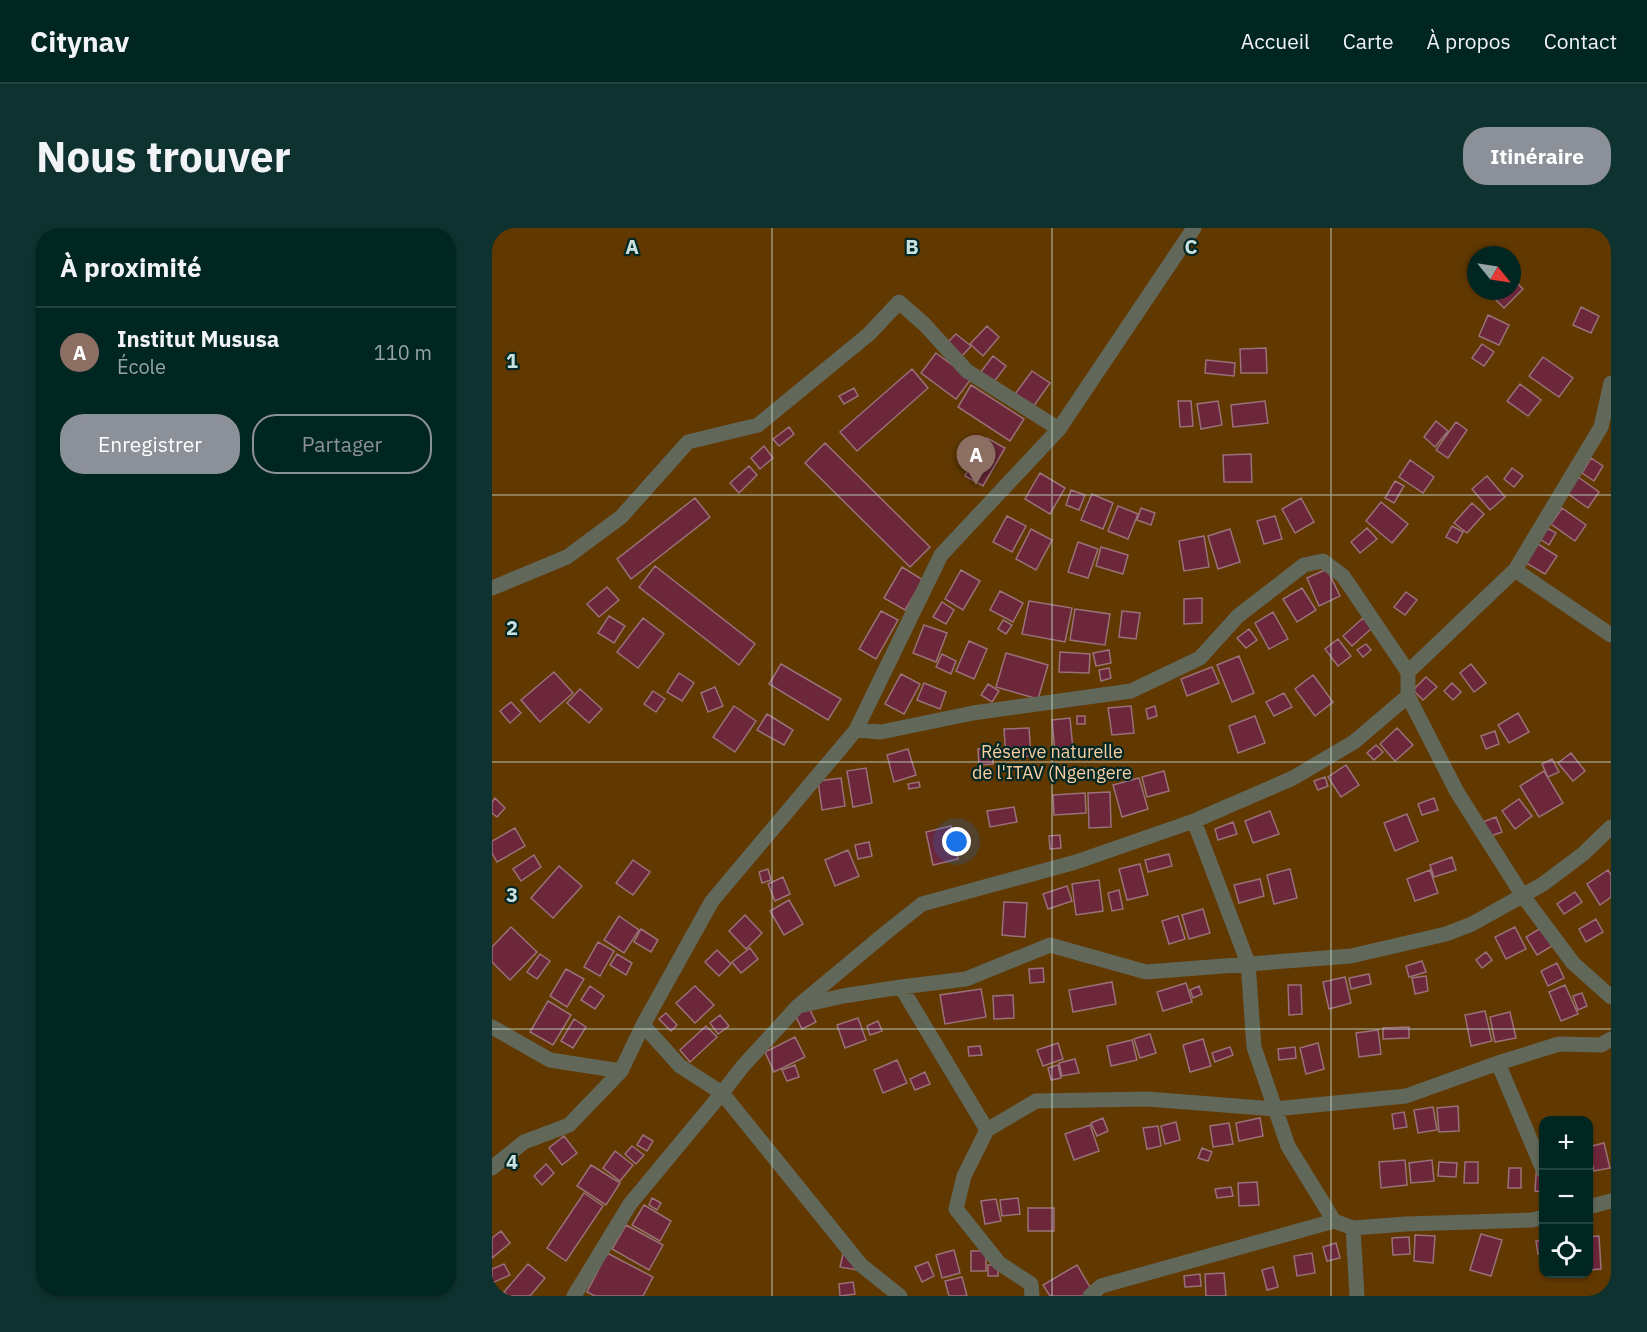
<!DOCTYPE html>
<html lang="fr">
<meta charset="utf-8">
<style>
:root{--surface:#002622;--page:#0e322f;--text:#f1f3f6;--muted:#95a5a5;--line:#224340;--accent:#8c9099}
body{margin:0;font-family:"IBM Plex Sans",sans-serif;background:var(--page);color:var(--text)}
.controls{position:absolute;right:18px;bottom:18px;display:grid;overflow:hidden;border-radius:12px;box-shadow:0 2px 4px #0004}
.controls button{width:54px;height:54px;display:grid;place-items:center;padding:0;border:0;border-bottom:2px solid var(--line);background:var(--surface);color:var(--text);font:30px sans-serif}
.compass{position:absolute;left:975px;top:18px;width:54px;height:54px;border-radius:50%;background:var(--surface);box-shadow:0 2px 4px #0004;rotate:120deg}
.you{position:absolute;left:465px;top:614px;width:21px;height:21px;margin:-15px;border:4px solid #fff;border-radius:50%;background:#1a73e8;box-shadow:0 0 0 9px #1a73e833}
.badge{display:grid;place-items:center;width:39px;height:39px;border-radius:50%;background:var(--accent);color:#fff;font-size:20px;font-weight:700}
.pin{position:absolute;translate:-50% -50px;filter:drop-shadow(0 2px 3px #0008)}
.pin::after{content:'';position:absolute;top:32px;width:21px;height:18px;background:inherit;clip-path:polygon(0 0,100% 0,50% 100%)}
.list{margin:0;padding:0;list-style:none}
h2{display:flex;justify-content:space-between;align-items:center;height:78px;margin:0;padding:0 24px;font-size:26px}
h2 small{font-size:20px;font-weight:400;color:var(--muted)}
.list li{display:grid;grid-template-columns:39px 1fr auto;gap:18px;align-items:center;box-sizing:border-box;height:90px;padding:0 24px;border-top:2px solid var(--line)}
.list b{display:block;font-size:22px;white-space:nowrap}
.list p{margin:0;font-size:20px;white-space:nowrap;color:var(--muted)}
.list em{font-size:20px;font-style:normal;color:var(--muted)}
.actions{display:flex;gap:12px;padding:18px 24px}
.actions a{flex:1;padding:14px 0;border:2px solid var(--accent);border-radius:24px;text-align:center;font-size:21px;color:var(--accent)}
.actions .main{background:var(--accent);color:#fff}
.icon{flex:none;width:33px;height:33px;fill:none;stroke:currentColor;stroke-width:2;stroke-linecap:round;stroke-linejoin:round}
.map{position:relative;flex:none;width:1119px;height:1068px;overflow:hidden;border-radius:24px}
header{display:flex;align-items:center;gap:36px;box-sizing:border-box;height:84px;padding:0 30px;background:var(--surface);border-bottom:2px solid var(--line)}
header strong{font-size:28px}
nav{display:flex;gap:33px;margin-inline-start:auto;font-size:21px}
.intro{display:flex;align-items:center;justify-content:space-between;box-sizing:border-box;height:144px;padding:0 36px}
h1{margin:0;font-size:42px}
.button{padding:15px 27px;border-radius:24px;background:var(--accent);color:#fff;font-size:21px;font-weight:700}
main{display:flex;gap:36px;padding:0 36px}
aside{flex:1;background:var(--surface);border-radius:24px;box-shadow:0 2px 4px #0004}
.map>svg:first-child{display:block}
.green{fill:#613800;fill-rule:evenodd}
.building{fill:#6c273a;stroke:#997179;stroke-width:1.5}
.lines{fill:none;stroke-linecap:round;stroke-linejoin:round}
.minor{stroke:#616759;stroke-width:15}
.grid{fill:none;stroke:#cae2df;stroke-width:1.5;stroke-opacity:0.55}
.labels{text-anchor:middle;stroke-width:4.5;stroke-linejoin:round;paint-order:stroke}
.park-label{font-size:18px;fill:#fbcea2;stroke:#022724}
.grid-label{font-size:20px;text-anchor:middle;font-weight:bold;fill:#cae2df;stroke:#022724;stroke-width:4.5;stroke-linejoin:round;paint-order:stroke}
</style>
<header>
<strong>Citynav</strong>
<nav><a>Accueil</a><a>Carte</a><a>À propos</a><a>Contact</a></nav>
</header>
<div class="intro"><h1>Nous trouver</h1><a class="button">Itinéraire</a></div>
<main>
<aside>
<h2>À proximité<small></small></h2>
<ul class="list">
<li><span class="badge" style="background:#8d6e63">A</span><div><b>Institut Mususa</b><p>École</p></div><em>110 m</em></li>
</ul>
<div class="actions"><a class="main">Enregistrer</a><a>Partager</a></div>
</aside>
<div class="map">
<svg width="1119" height="1068" viewBox="0 0 1119 1068">
<rect width="100%" height="100%" fill="#00332e"/>
<!-- green -->
<path class="green" d="M0 0H1119V1068H0ZM984 27H1020V63H984ZM1052 892H1096V1046H1052Z"/>
<!-- building -->
<path class="building" d="M1020 50 1031 61 1012 80 995 63H1020Z
M1089 79 1107 88 1099 105 1081 97Z
M996 87 1017 97 1007 117 987 108Z
M495 98 507 109 491 128 478 116Z
M464 106 479 118 470 128 455 115Z
M990 116 1002 124 992 138 980 130Z
M774 120 775 145H749L748 121Z
M444 125 479 151 464 171 429 145Z
M501 128 514 138 501 155 488 145Z
M1051 129 1081 150 1067 169 1037 148Z
M714 132 743 135 742 148 713 145Z
M420 141 436 160 365 223 348 204Z
M540 143 558 155 541 179 523 166Z
M1028 156 1049 172 1036 188 1015 173Z
M479 157 532 191 518 213 466 179Z
M362 160 366 168 352 176 347 168Z
M686 173H699L701 198 688 199Z
M726 173 730 197 709 201 705 176Z
M773 173 776 195 741 199 739 177Z
M944 193 956 203 943 219 932 209Z
M964 194 975 202 956 230 944 222Z
M297 199 302 206 287 218 281 211Z
M495 210 513 220 491 258 473 248Z
M333 215 438 319 418 339 313 235Z
M272 218 281 230 268 241 259 230Z
M759 226 760 254H732L731 227Z
M1099 230 1111 238 1102 253 1090 245Z
M918 232 942 249 931 265 907 249Z
M257 238 265 247 247 265 238 255Z
M1020 240 1031 248 1022 259 1012 251Z
M548 245 573 260 558 286 533 271Z
M995 248 1013 269 998 282 980 261Z
M1086 249 1107 264 1096 280 1075 265Z
M903 253 912 258 902 275 893 270Z
M579 262 593 267 587 282 574 277Z
M600 266 621 275 611 301 589 292Z
M203 270 218 289 139 351 125 331Z
M809 270 822 294 803 305 790 281Z
M889 274 916 296 900 315 874 293Z
M980 275 992 286 975 305 962 295Z
M626 278 646 286 636 311 616 303Z
M649 280 663 285 659 297 645 292Z
M1070 280 1094 297 1083 313 1059 296Z
M515 288 534 298 520 324 501 314Z
M783 288 790 311 772 316 765 293Z
M960 298 971 304 965 315 954 309Z
M875 300 885 311 868 325 859 314Z
M1055 300 1064 305 1057 317 1048 311Z
M539 301 560 312 544 342 524 331Z
M738 301 748 334 726 341 716 308Z
M712 308 717 339 692 343 687 313Z
M586 314 606 321 596 350 576 344Z
M1043 314 1065 328 1053 346 1031 333Z
M609 319 636 327 631 346 604 338Z
M163 338 263 416 247 437 147 359Z
M410 339 431 352 413 382 392 370Z
M835 341 848 368 827 378 815 350Z
M469 342 488 353 471 382 453 371Z
M115 359 127 372 107 389 95 376Z
M810 360 824 382 805 394 791 371Z
M508 363 531 375 521 394 498 382Z
M914 364 925 372 913 387 902 379Z
M710 370V395L692 396V371Z
M537 373 580 380 573 414 530 406Z
M450 374 462 382 454 396 441 389Z
M583 381 618 386 613 417 578 412Z
M389 383 406 392 384 431 367 421Z
M630 383 648 385 644 411 627 409Z
M781 384 796 411 777 421 763 395Z
M117 388 133 398 122 415 106 405Z
M151 390 172 406 146 440 125 424Z
M871 390 880 400 860 418 851 408Z
M511 392 520 397 514 406 506 401Z
M432 397 455 405 444 434 421 425Z
M757 401 765 412 754 420 745 410Z
M846 411 859 428 846 438 833 421Z
M477 413 495 421 482 451 464 443Z
M874 416 879 422 871 429 865 422Z
M617 422 619 435 604 438 601 425Z
M568 424 598 426 597 445 567 444Z
M514 425 556 437 546 471 504 459Z
M450 426 464 433 459 446 444 439Z
M747 428 762 465 740 474 725 437Z
M289 436 349 471 336 492 277 456Z
M979 436 994 455 982 464 968 445Z
M720 439 727 455 695 468 689 451Z
M617 440 619 450 609 453 607 442Z
M62 444 81 465 48 494 29 472Z
M187 445 202 455 190 473 175 464Z
M409 446 428 456 412 486 393 476Z
M821 447 841 474 823 488 803 461Z
M934 449 945 459 931 472 921 462Z
M432 455 454 464 448 481 425 472Z
M960 455 969 464 961 472 952 463Z
M496 456 507 463 500 474 489 467Z
M223 459 231 478 216 484 209 465Z
M88 461 110 481 97 495 75 475Z
M161 463 173 471 164 484 152 476Z
M792 465 800 479 782 488 774 474Z
M19 474 29 485 18 495 8 483Z
M242 478 264 493 243 524 221 509Z
M639 478 642 505 620 507 616 480Z
M663 478 665 488 656 491 654 481Z
M1026 485 1037 504 1017 515 1006 497Z
M275 486 301 502 292 517 265 502Z
M585 488H593V496H585Z
M763 488 773 515 746 525 737 498Z
M578 490 581 522 563 524 560 492Z
M537 500 539 528 514 530 512 501Z
M905 500 921 517 903 533 888 516Z
M1003 503 1007 516 994 521 989 508Z
M884 517 891 524 882 532 875 525Z
M500 520 501 536 487 537 486 521Z
M416 521 424 547 402 554 395 527Z
M1079 525 1093 543 1081 553 1066 535Z
M1060 531 1067 544 1056 549 1050 536Z
M854 537 867 557 849 569 836 549Z
M374 540 380 575 361 579 355 543Z
M672 543 677 563 655 569 650 549Z
M1052 543 1071 575 1047 589 1028 558Z
M833 549 836 558 826 562 822 553Z
M349 550 353 578 330 582 326 553Z
M647 550 656 581 630 589 621 557Z
M427 554 428 559 417 561 416 556Z
M618 564 619 599 597 600 596 565Z
M593 565 594 585 562 587 561 567Z
M3 570 13 580 5 589 0 585V574Z
M942 570 946 582 930 587 926 576Z
M1027 571 1040 588 1023 601 1010 583Z
M522 579 525 594 498 599 495 583Z
M778 583 787 606 761 615 753 593Z
M915 586 926 613 903 623 892 595Z
M1004 589 1010 604 996 609 991 594Z
M741 594 745 606 726 612 723 601Z
M459 598 466 631 441 637 434 604Z
M23 600 33 618 5 634 0 625V613Z
M568 607 569 620 558 621 557 608Z
M377 614 380 628 366 631 363 617Z
M356 622 367 648 343 658 333 632Z
M677 626 680 638 656 644 653 632Z
M42 627 49 639 29 653 21 641Z
M960 629 964 642 942 649 938 637Z
M141 632 158 644 141 667 124 655Z
M648 636 656 667 635 672 627 641Z
M67 638 90 658 61 690 39 670Z
M276 641 279 652 270 655 267 644Z
M798 641 805 670 782 676 775 647Z
M938 642 946 665 923 673 915 651Z
M1116 642 1119 647V669L1108 677 1095 656Z
M291 649 298 666 283 673 276 656Z
M768 651 772 668 747 675 742 657Z
M607 652 611 683 584 687 580 656Z
M575 658 580 673 556 681 551 666Z
M627 662 631 681 620 683 616 665Z
M1083 664 1090 674 1072 686 1065 676Z
M297 672 311 696 292 707 278 683Z
M512 674 535 675 533 709 510 707Z
M711 681 718 705 697 711 690 687Z
M253 687 270 705 254 721 237 703Z
M127 688 147 702 132 725 112 712Z
M686 688 693 711 677 716 670 693Z
M1104 691 1111 704 1094 714 1087 701Z
M19 699 45 724 18 752 0 734V719Z
M1023 699 1034 721 1014 731 1003 709Z
M1049 700 1060 718 1045 727 1034 709Z
M149 701 166 712 159 724 142 714Z
M106 714 122 723 108 748 92 739Z
M258 720 266 731 249 745 240 734Z
M225 722 239 736 227 748 213 734Z
M994 724 1000 732 990 740 984 732Z
M48 726 58 733 45 751 35 744Z
M125 726 140 735 134 747 118 737Z
M930 733 934 744 917 749 914 738Z
M1065 735 1072 750 1056 758 1049 743Z
M551 740 552 754 538 755 537 741Z
M74 741 92 751 75 779 58 768Z
M877 746 879 756 859 761 857 750Z
M934 748 936 763 923 766 920 750Z
M853 749 859 775 837 781 831 754Z
M620 754 624 776 581 784 577 762Z
M694 755 700 774 671 783 665 764Z
M796 757H809L810 786 797 787Z
M1073 757 1086 786 1069 793 1057 764Z
M98 758 112 768 103 781 89 772Z
M203 758 222 777 203 795 184 775Z
M707 758 710 766 701 770 698 762Z
M489 761 494 789 453 796 448 767Z
M1090 765 1095 778 1086 782 1081 768Z
M521 767 522 790 502 791 501 768Z
M56 773 79 787 61 817 38 804Z
M317 780 324 794 310 801 303 787Z
M993 783 1000 813 979 818 973 787Z
M1018 784 1024 810 1003 814 998 789Z
M174 785 185 797 179 803 167 791Z
M228 787 237 798 226 806 218 795Z
M366 790 374 812 353 820 345 797Z
M82 791 94 799 81 820 69 813Z
M386 793 390 803 378 807 375 798Z
M214 798 225 809 198 834 188 822Z
M917 799V810L891 811V800Z
M886 802 889 826 867 829 864 805Z
M658 806 664 825 648 830 642 811Z
M303 809 313 829 282 844 273 824Z
M711 811 719 838 698 844 691 817Z
M640 812 645 832 619 838 615 818Z
M566 815 571 831 551 838 545 822Z
M826 815 832 841 814 846 808 820Z
M488 818 490 827 477 828 476 819Z
M738 819 741 827 723 834 720 825Z
M803 819 804 830 787 832 786 821Z
M583 831 587 845 570 848 567 835Z
M405 832 415 855 391 865 382 842Z
M303 837 307 849 295 853 290 842Z
M566 837 569 850 559 852 556 840Z
M433 844 438 856 423 862 418 851Z
M966 878 967 903 947 904 945 880Z
M941 879 945 902 926 905 922 882Z
M912 884 915 899 902 901 900 886Z
M611 890 616 903 605 908 599 895Z
M768 890 771 908 747 913 744 895Z
M684 894 688 912 673 916 669 898Z
M737 895 741 916 721 919 718 898Z
M598 897 607 923 582 932 573 906Z
M666 898 669 918 655 921 651 900Z
M151 907 161 913 155 923 145 917Z
M72 908 85 925 70 937 57 920Z
M1112 915 1118 940 1102 943 1096 919Z
M140 918 152 927 144 936 133 926Z
M710 920 720 924 716 933 706 930Z
M123 923 141 937 128 953 111 940Z
M913 932 915 957 889 960 887 934Z
M940 932 942 953 919 955 917 935Z
M947 934 965 935 964 949 946 948Z
M973 934H986V955H972Z
M1045 934H1052V964L1043 963Z
M54 936 62 945 50 957 42 948Z
M99 937 128 955 114 977 85 958Z
M1017 940H1029V960H1016Z
M765 954 767 977 747 978 746 955Z
M739 959 741 968 725 970 723 961Z
M92 965 111 978 74 1033 55 1020Z
M160 970 169 975 165 982 157 977Z
M526 970 528 986 510 988 508 972Z
M504 971 509 993 493 996 489 973Z
M152 977 179 993 168 1013 140 997Z
M536 980H562V1003H536Z
M134 997 171 1017 157 1042 120 1021Z
M9 1003 18 1015 0 1030V1010Z
M989 1006 1010 1012 999 1048 978 1042Z
M923 1007 943 1008 941 1035 922 1033Z
M1107 1008 1109 1041 1096 1042V1009Z
M917 1009 918 1026 901 1027 900 1010Z
M1044 1013H1052V1025L1046 1026Z
M844 1015 848 1030 835 1033 831 1019Z
M352 1022 365 1042 348 1039Z
M462 1022 468 1045 450 1050 444 1027Z
M479 1023H494V1043H479Z
M115 1025 161 1049 151 1068H103L95 1064Z
M820 1025 823 1045 805 1048 802 1028Z
M436 1034 442 1048 430 1054 423 1039Z
M12 1036 18 1047 0 1055V1041Z
M36 1036 53 1050 38 1068H16L12 1064Z
M496 1037H506V1048H496Z
M585 1037 601 1064 594 1068H558L551 1057Z
M781 1039 786 1059 775 1062 770 1042Z
M732 1045 734 1068H714L713 1046Z
M708 1046 709 1058 693 1059 692 1048Z
M470 1049 475 1068H457L453 1053Z
M361 1054 363 1066 348 1068 347 1056Z"/>
<g class="lines">
<!-- minor -->
<path class="minor" d="M1023 342 1119 407
M0 360 75 329 129 289 196 214 266 197 377 106 407 74 432 96 475 143 567 201
M916 468 965 564 1031 668 1081 735 1119 769
M364 502 389 504 481 485 639 463 708 430 746 388 812 337 831 333 851 348 916 444
M702 593 756 735 762 819 796 918 842 993
M409 759 495 902 472 948 464 981 507 1035 539 1056 540 1068
M307 778 351 768 409 759 474 751 558 717 654 744 859 728 954 706 980 696 1051 656 1091 626 1119 599
M151 797 188 838 230 865 369 1037 408 1068
M0 799 58 832 129 843
M1006 835 1052 944
M495 902 544 873 655 871 783 881 914 868 1006 835 1067 816 1109 817 1119 811
M0 940 32 914 77 897 129 843 151 797 220 673 364 502 449 327 567 201 702 0
M1096 979 1119 973
M861 1000 865 1068
M82 1068 138 976 230 865 251 838 306 778 396 703 430 676 584 634 702 593 801 550 862 514 916 468V444L1023 342 1109 199 1119 155
M598 1068 609 1058 842 993 861 1000 914 996 1040 992 1052 989"/>
</g>
<!-- grid -->
<path class="grid" d="M280 0V1068M560 0V1068M839 0V1068M0 267H1119M0 534H1119M0 801H1119"/>
<g class="labels">
<!-- park labels -->
<g class="park-label">
<text x="560" y="530">Réserve naturelle<tspan x="560" dy="21">de l'ITAV (Ngengere</tspan></text>
</g>
</g>
<g class="grid-label">
<text x="140" y="26">A</text>
<text x="420" y="26">B</text>
<text x="699" y="26">C</text>
<text x="20" y="140">1</text>
<text x="20" y="407">2</text>
<text x="20" y="674">3</text>
<text x="20" y="941">4</text>
</g>
</svg>
<div class="controls">
<button>+</button>
<button>−</button>
<button><svg class="icon" aria-label="locate" viewBox="0 0 24 24"><circle cx="12" cy="12" r="6"/><path d="M12 2v4M12 18v4M2 12h4M18 12h4"/></svg></button>
</div>
<svg class="compass" viewBox="-18 -18 36 36"><path d="M0-13l5 13h-10z" fill="#e53935"/><path d="M0 13l5-13h-10z" fill="#95a5a5"/></svg>
<div class="you"></div>
<div class="pin badge" style="left:484px;top:257px;background:#8d6e63">A</div>
</div>
</main>
